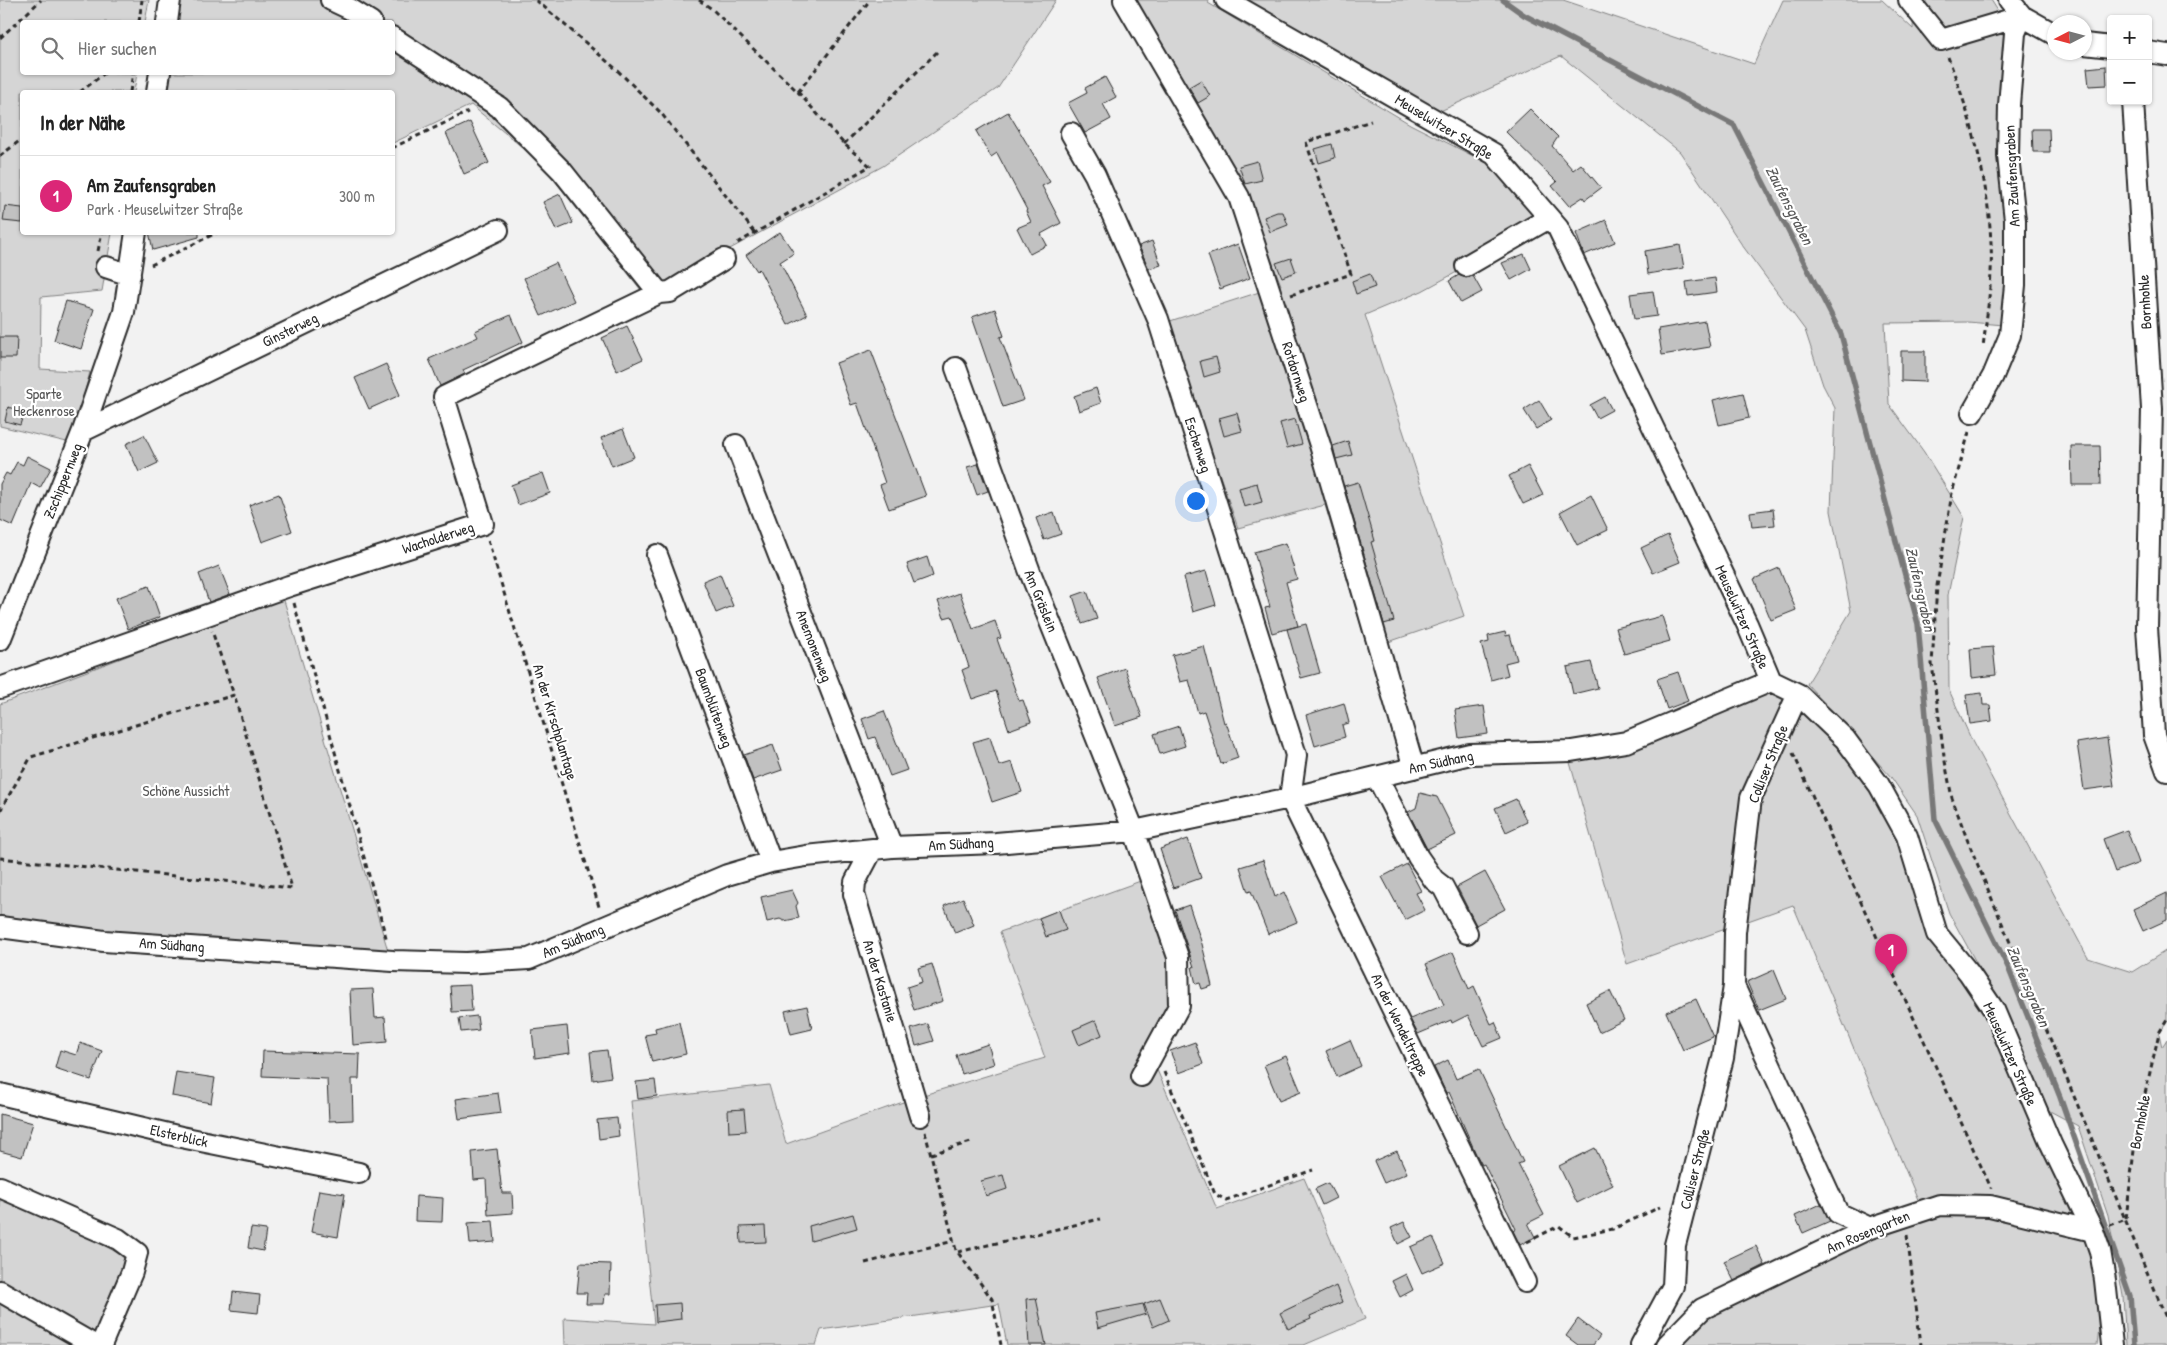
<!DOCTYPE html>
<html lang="de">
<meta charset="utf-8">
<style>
:root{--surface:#fff;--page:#f6f6f6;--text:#222;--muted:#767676;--line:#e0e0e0;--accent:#db2777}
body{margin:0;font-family:"Patrick Hand",sans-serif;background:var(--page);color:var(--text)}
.controls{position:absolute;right:15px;top:15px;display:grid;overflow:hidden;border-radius:5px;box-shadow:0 1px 4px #0004}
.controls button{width:45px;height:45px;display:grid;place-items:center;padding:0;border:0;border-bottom:1px solid var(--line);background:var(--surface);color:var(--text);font:25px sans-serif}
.compass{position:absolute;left:2047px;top:15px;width:45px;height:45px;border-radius:50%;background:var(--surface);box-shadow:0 1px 4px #0004;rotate:264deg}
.you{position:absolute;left:1195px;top:500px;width:18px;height:18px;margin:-12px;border:4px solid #fff;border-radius:50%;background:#1a73e8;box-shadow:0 0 0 8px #1a73e833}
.badge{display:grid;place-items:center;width:32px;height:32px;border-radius:50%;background:var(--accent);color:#fff;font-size:16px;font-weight:700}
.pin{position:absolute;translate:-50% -41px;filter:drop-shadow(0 1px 2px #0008)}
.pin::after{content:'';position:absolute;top:26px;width:18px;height:15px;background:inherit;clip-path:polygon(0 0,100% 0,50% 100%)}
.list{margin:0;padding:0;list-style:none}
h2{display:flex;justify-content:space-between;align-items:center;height:65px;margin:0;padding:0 20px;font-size:21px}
h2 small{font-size:16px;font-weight:400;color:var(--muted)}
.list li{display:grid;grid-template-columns:32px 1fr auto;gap:15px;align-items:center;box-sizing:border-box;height:80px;padding:0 20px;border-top:1px solid var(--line)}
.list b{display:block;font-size:19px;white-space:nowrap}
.list p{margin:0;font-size:16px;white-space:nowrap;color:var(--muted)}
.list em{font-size:16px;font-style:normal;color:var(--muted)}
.icon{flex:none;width:28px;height:28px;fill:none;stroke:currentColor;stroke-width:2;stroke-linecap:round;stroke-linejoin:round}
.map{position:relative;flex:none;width:2167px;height:1345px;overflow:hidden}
.search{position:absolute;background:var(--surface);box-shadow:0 1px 4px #0004;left:20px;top:20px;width:375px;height:55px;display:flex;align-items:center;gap:12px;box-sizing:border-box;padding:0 18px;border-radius:5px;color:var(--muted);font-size:19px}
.panel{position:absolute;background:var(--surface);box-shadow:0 1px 4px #0004;left:20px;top:90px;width:375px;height:145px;border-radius:5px}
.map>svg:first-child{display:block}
.green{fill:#d5d5d5;stroke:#808080}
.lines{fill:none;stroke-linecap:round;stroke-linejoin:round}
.stream{stroke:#787878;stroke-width:5.5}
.building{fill:#c1c1c1;stroke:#2b2b2b}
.minor-casing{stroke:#2b2b2b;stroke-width:24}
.path{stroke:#2b2b2b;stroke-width:3;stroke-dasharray:5 4;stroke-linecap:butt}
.minor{stroke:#fff;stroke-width:20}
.labels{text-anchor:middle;stroke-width:4.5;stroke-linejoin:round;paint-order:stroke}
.street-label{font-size:15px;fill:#2b2b2b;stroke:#fff}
.park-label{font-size:15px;fill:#565656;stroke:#fff}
.water-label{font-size:16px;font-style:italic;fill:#585858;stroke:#fff}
</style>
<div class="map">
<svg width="2167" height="1345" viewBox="0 0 2167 1345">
<rect width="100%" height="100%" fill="#f2f2f2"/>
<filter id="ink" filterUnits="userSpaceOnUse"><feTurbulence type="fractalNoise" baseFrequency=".02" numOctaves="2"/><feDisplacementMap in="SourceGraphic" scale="10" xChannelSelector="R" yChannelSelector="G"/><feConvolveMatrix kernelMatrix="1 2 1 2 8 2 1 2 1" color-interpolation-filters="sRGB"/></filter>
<g filter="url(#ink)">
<!-- green -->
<path class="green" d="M0 0H149L145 22H22V72L137 73 134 92H22V232L112 233 102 291 41 297 40 369 90 372 71 443 0 426Z
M179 0H1056L998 88 883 166 645 295 540 162 471 105 393 143 392 92H163L165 73 392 72V22H174Z
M1132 0H1209L1208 3 1410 124 1493 166 1543 225 1422 291 1365 315 1464 616 1368 649 1325 505 1238 528 1167 322 1281 285 1245 192Z
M1240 0H1563L1754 64 1783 0H1882L1913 29 1914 0H1991L2007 25 2004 33 2001 158 2009 254 2003 325 1968 322 1885 323 1889 404 1924 452 1964 517 1948 595 1949 690 1972 741 2088 958 2132 972 2167 950V1022L2159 1034 2162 1047 2167 1039V1345H2126L2123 1296 2108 1215 2078 1126 2048 1110 1988 984 1949 913 1917 815 1891 777 1807 684 1851 611 1831 511 1835 408 1823 385 1805 330 1742 245 1680 152 1561 56 1436 113Z
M283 597 389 954 171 937 0 920V704Z
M1774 691 1794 699 1827 731 1862 772 1989 1013 2075 1214 1919 1202 1793 905 1627 964 1569 759 1606 756 1641 747 1743 698Z
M1146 879 1173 971 1171 1000 1154 1063 1217 1209 1304 1178 1365 1319 1304 1345H1007L999 1304 821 1330 816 1345H565L564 1318 654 1324 631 1101 769 1085 786 1144 917 1097 1045 1058 1000 932Z
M0 1198 73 1228 141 1266 98 1345H0Z
M1949 1208 2068 1230 2093 1246 2100 1319 2097 1345H1680L1723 1306 1890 1227Z"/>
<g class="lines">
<!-- stream -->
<path class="stream" d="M1503 0 1524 15 1734 125 1841 334 1918 624 1935 819 2008 967 2060 1097 2130 1296 2134 1345"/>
</g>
<!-- building -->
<path class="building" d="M2106 66 2107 85 2089 86 2087 68Z
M1105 77 1116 97 1103 104 1111 119 1085 133 1068 103 1087 93 1085 88Z
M1201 80 1210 96 1198 103 1189 87Z
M1530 109 1558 137 1552 146 1573 170 1581 164 1601 188 1585 200 1583 197 1569 206 1552 186 1557 182 1506 132Z
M1008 112 1050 182 1042 186 1061 223 1041 234 1047 245 1030 254 1017 228 1031 222 1026 211 1027 210 997 153 991 157 976 131Z
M470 122 489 163 464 174 446 133Z
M2032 129H2049L2050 152H2033Z
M1332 144 1335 158 1319 163 1315 149Z
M1257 161 1262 180 1245 184 1239 166Z
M560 194 573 223 556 230 543 202Z
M5 206 22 208V223L3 221Z
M1277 212H1283L1288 225 1270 232 1264 217Z
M1606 220 1615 242 1584 255 1576 233Z
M149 232H199V237L153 250Z
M780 232 794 253 780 262 807 315 788 325 759 269 757 271 746 255Z
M1152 241 1161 265 1149 269 1139 246Z
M1238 244 1250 278 1220 289 1208 255Z
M1680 245 1684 268 1648 274 1645 251Z
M1524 254 1531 269 1511 280 1502 263Z
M1291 258 1296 272 1282 277 1276 263Z
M556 263 574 301 541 316 524 278Z
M1370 274 1375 287 1356 294 1352 281Z
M1459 275 1466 278 1473 276 1482 292 1461 303 1449 281Z
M1715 278 1717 292 1688 296 1686 282Z
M1653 291 1657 316 1634 319 1630 294Z
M66 301 94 309 81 349 54 340Z
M995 309 1004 336 1000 337 1024 400 1003 407 972 317Z
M511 315 523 342 463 370 465 374 440 386 429 359 478 337 475 331Z
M1705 321 1710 347 1662 355 1658 329Z
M627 326 643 359 617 371 602 338Z
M0 337H17L16 358H0Z
M871 350 926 496 889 509 880 485 885 483 857 403 851 405 836 363Z
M1901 351H1925V382L1901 381Z
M1216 357 1220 372 1204 377 1200 361Z
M386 364 400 395 369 409 355 378Z
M1096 388 1101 403 1079 411 1074 396Z
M1743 393 1749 418 1719 425 1713 400Z
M1605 397 1612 410 1597 418 1590 405Z
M1539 400 1551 420 1536 429 1524 410Z
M8 407 24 412 20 425 5 421Z
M1237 413 1242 431 1224 436 1219 418Z
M1295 419 1302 444 1287 448 1280 423Z
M623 429 634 457 612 466 601 438Z
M144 435 158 463 139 472 126 444Z
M1348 441 1352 455 1336 459 1333 446Z
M2071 446H2100L2101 485H2072Z
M27 456 51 468 40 488 31 483 13 526 0 520V484L6 473 10 475 17 462 23 465Z
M978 464 988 491 977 495 967 467Z
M1528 466 1543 495 1523 504 1509 476Z
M543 473 550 493 518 505 511 485Z
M1358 482 1375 541 1371 542 1394 621 1384 624 1344 486Z
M1257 483 1262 502 1244 507 1239 488Z
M279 494 292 531 262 542 249 505Z
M1591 495 1608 530 1577 545 1560 512Z
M1773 509 1775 525 1752 527 1750 512Z
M1054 512 1061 534 1044 540 1036 518Z
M1668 535 1680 562 1653 573 1641 548Z
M1286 543 1297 579 1286 582 1298 626 1272 633 1265 608 1270 607 1254 552Z
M927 557 933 576 914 583 907 564Z
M219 566 230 594 209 602 199 574Z
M1779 568 1796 610 1771 620 1754 579Z
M1206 571 1216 605 1193 612 1184 577Z
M720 574 733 606 716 613 703 581Z
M149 586 160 617 128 629 116 598Z
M1087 591 1097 619 1082 624 1073 596Z
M960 593 973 629 995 621 1001 638 997 639 1019 701 1023 700 1031 722 1009 730 996 691 972 699 962 670 969 667 952 616 944 618 938 601Z
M1662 616 1670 641 1624 654 1616 628Z
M1306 624 1320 673 1301 678 1287 629Z
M1505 632 1506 636 1510 635 1517 660 1505 663 1508 675 1491 680 1481 644 1489 642 1488 636Z
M1204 646 1224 723 1226 722 1238 758 1221 764 1204 711 1198 713 1189 680 1180 682 1172 655Z
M1993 647 1996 675 1972 678 1970 649Z
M1591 662 1598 688 1573 694 1567 667Z
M1125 668 1142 717 1115 726 1098 678Z
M1678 672 1688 701 1667 709 1657 679Z
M1982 693 1983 705H1990L1992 721 1970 724 1966 695Z
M1344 703 1349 723 1342 725 1345 737 1315 746 1306 715Z
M1484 706 1488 734 1459 738 1455 710Z
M884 711 907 770 890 776 875 737 869 739 862 719Z
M1179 726 1185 746 1160 754 1154 734Z
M990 737 999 766 1012 762 1022 792 992 802 973 742Z
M2107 738 2114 786 2084 790 2077 743Z
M773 745 782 770 753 780 744 755Z
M1420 793 1437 797 1456 835 1427 849 1408 812 1416 808Z
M1516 799 1527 822 1506 832 1495 808Z
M2127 830 2139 863 2115 872 2103 839Z
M1188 839 1201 878 1173 888 1160 849Z
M1263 860 1275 897 1284 892 1297 922 1268 934 1251 891 1248 892 1240 867Z
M1407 864 1421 891 1416 893 1425 910 1405 920 1382 877Z
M1485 872 1505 909 1476 925 1457 887Z
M792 890 798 903 796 906 799 918 784 921 780 919 767 922 761 897Z
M2167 893V920L2143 931 2133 909Z
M963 898 974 925 955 933 944 906Z
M1189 905 1202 944 1212 986 1202 989 1200 983 1196 984 1192 967H1194L1175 910Z
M1059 910 1066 930 1046 937 1039 918Z
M1453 952 1469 989 1474 986 1491 1024 1495 1022 1502 1038 1483 1046 1468 1015 1452 1023 1451 1020 1418 1034 1410 1019 1444 1005 1426 964Z
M932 964 943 1001 914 1010 907 987 922 982 918 968Z
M1774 970 1786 999 1759 1010 1747 982Z
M470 985 472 1011 452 1012 450 986Z
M373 989 375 1018 385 1017 387 1042 353 1045 350 990Z
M1610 991 1624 1020 1599 1032 1586 1003Z
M1696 999 1713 1037 1683 1050 1666 1012Z
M807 1006 812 1029 791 1034 785 1011Z
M477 1016 479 1030 461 1032 459 1018Z
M1096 1020 1102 1035 1079 1045 1073 1030Z
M679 1022 686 1054 652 1062 645 1035 656 1033 655 1028Z
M928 1024 934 1041 916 1046 911 1029Z
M567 1026 570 1053 535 1058 532 1030Z
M1350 1040 1361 1066 1337 1077 1326 1051Z
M1195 1042 1203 1064 1179 1073 1170 1051Z
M80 1043 102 1051 91 1080 55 1068 60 1050 76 1055Z
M988 1044 994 1064 962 1074 956 1055Z
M607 1050 611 1077 593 1080 590 1052Z
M263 1051 360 1054 359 1079H352L353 1120 329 1121 327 1079 262 1076Z
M1286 1056 1301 1092 1279 1101 1264 1065Z
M1448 1060 1456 1079 1479 1069 1523 1162 1518 1164 1544 1215 1528 1223 1535 1237 1520 1245 1513 1231 1516 1229 1484 1164 1482 1165 1476 1154 1449 1092 1446 1093 1434 1067Z
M176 1072 215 1078 211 1103 172 1096Z
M655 1080 657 1096 638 1099 636 1082Z
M498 1093 501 1113 459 1119 456 1099Z
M744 1109 746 1131 729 1132 728 1110Z
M0 1114 33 1123 22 1157 0 1151Z
M617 1118 619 1136 599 1139 597 1120Z
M1595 1148 1613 1185 1577 1203 1559 1166Z
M497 1149 502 1193H512L513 1213 488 1215 486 1179 474 1180 472 1152Z
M1397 1151 1407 1173 1384 1183 1374 1161Z
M1003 1175 1007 1189 986 1196 981 1181Z
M1328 1183 1336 1198 1322 1205 1315 1189Z
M319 1190 345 1194 338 1237 311 1232Z
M416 1196 443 1198 442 1222 415 1221Z
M1821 1204 1830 1221 1803 1233 1795 1216Z
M853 1214 857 1228 811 1241 809 1226Z
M493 1221 495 1242 470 1244 468 1223Z
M1404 1222 1412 1237 1398 1244 1391 1228Z
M765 1226 766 1242 741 1243 740 1227Z
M251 1228 266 1230 263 1251 248 1248Z
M1433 1237 1445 1263 1422 1273 1410 1247Z
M1756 1246 1765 1265 1734 1281 1724 1261Z
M580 1263 611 1264 610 1294H605L604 1304H586L587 1293H577Z
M1406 1274 1413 1290 1400 1297 1392 1281Z
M1336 1286 1342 1302 1310 1316 1311 1319 1288 1329 1280 1313Z
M233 1292 260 1295 258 1313 231 1310Z
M1036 1298 1046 1345H1029L1026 1299Z
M1160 1298 1169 1320 1153 1327 1144 1304Z
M680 1303 681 1319 656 1322 655 1305Z
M1143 1304 1146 1314 1098 1328 1095 1313Z
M1578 1319 1600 1336 1593 1345H1578L1566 1336Z"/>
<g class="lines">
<defs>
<path id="minor" d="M331 0 350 9 371 22
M1124 0 1239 197 1320 445 1414 768
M1226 0 1494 154 1558 228 1747 624 1771 681 1798 694 1845 739 1879 785 1907 836 1937 934 1969 973 1994 1010 2051 1144 2093 1231 2100 1251 2105 1280 2112 1345
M1909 0 1941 40 2022 16
M2009 0 2022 16 2054 34
M167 22 170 0
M392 37 499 107 562 171 659 293
M2084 44 2111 47
M2148 52 2167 55
M157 92 160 72
M2133 101 2152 409 2147 627 2154 735 2167 771
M1071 133 1095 175 1158 319 1296 755 1290 798 1525 1282
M1466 266 1549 218
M106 267 130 275
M956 368 1030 572 1134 831 1178 957 1179 1006 1141 1076
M1972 413 1993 376 2010 335 2015 285V220L2008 156 2009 105 2015 33 2022 16
M83 431 498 230
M736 445 892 847
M657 555 771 862
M0 640 83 431 124 312 136 232
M0 688 289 586 483 524 444 397 659 293 670 292 724 259
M1377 777 1418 857 1434 880 1443 887 1467 933
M872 850 855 882 854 894 920 1116
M0 927 104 941 393 961 466 963 529 959 727 875 771 862 806 856 892 847 996 843 1134 831 1290 798 1470 754 1571 751 1626 742 1771 681
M1734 986 1838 1213 1870 1228
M0 1094 181 1137 359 1173
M0 1187 118 1239 137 1253 132 1272 101 1345
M0 1291 94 1345
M1641 1345 1673 1286 1675 1245 1723 1058 1734 986 1735 932 1751 798 1798 694
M1667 1345 1702 1309 1870 1228 1940 1205 1990 1206 2093 1231"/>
</defs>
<!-- minor casing -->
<use href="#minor" class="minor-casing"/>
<!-- path -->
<path class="path" d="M536 0 616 69 661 113 755 233
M699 0 712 9 798 92 844 144 870 166 736 244
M139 22 142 0
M0 38 41 0
M1948 57C1971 117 1988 178 1991 243 1993 277 1987 313 1983 347
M80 92 106 72
M130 92 133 72
M798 92 870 0
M844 144 937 52
M392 148 468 112
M0 156 22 139
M98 251 102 232
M151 265 218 232
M1291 295 1351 274 1306 142 1371 121
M1969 432 1952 493 1937 586 1932 664 1944 756 1952 798 1967 839 2167 1320
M488 540 600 910
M294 603 387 941
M1793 753 1991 1188
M0 811 31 757 234 695 212 631
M0 858 292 888 234 695
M1164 1072 1215 1194 1226 1200 1313 1170
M925 1132 956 1250 992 1299 1001 1345
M931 1154 971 1142
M2110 1225 2126 1219 2136 1133 2159 1033 2167 1020
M1907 1235 1921 1345
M1527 1242 1559 1226 1573 1237 1613 1229 1660 1207
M958 1252 1100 1219
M865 1263 954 1241"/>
<!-- minor -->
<use href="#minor" class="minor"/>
</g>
</g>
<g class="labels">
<!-- street labels -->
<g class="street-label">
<text transform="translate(1444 127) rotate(31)" y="5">Meuselwitzer Straße</text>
<text transform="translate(2012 176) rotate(-93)" y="5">Am Zaufensgraben</text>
<text transform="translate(2145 302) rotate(-93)" y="5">Bornhohle</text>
<text transform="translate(290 330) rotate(-26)" y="5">Ginsterweg</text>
<text transform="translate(1296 372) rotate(72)" y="5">Rotdornweg</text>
<text transform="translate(1198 445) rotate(72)" y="5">Eschenweg</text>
<text transform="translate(63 481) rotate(-68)" y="5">Zschippernweg</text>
<text transform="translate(438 538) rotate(-18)" y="5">Wacholderweg</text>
<text transform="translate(1041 601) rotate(68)" y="5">Am Gräslein</text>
<text transform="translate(1742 617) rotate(66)" y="5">Meuselwitzer Straße</text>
<text transform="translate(814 646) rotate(69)" y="5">Anemonenweg</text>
<text transform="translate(714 708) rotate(70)" y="5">Baumblütenweg</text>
<text transform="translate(555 722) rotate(73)" y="5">An der Kirschplantage</text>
<text transform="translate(1441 762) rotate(-12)" y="5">Am Südhang</text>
<text transform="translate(1768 764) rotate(-68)" y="5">Colliser Straße</text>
<text transform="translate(961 844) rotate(-3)" y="5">Am Südhang</text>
<text transform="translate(573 941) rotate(-23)" y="5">Am Südhang</text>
<text transform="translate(172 945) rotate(4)" y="5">Am Südhang</text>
<text transform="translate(880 981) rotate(73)" y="5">An der Kastanie</text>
<text transform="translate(1400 1025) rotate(64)" y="5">An der Wendeltreppe</text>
<text transform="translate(2010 1054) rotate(66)" y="5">Meuselwitzer Straße</text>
<text transform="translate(2140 1122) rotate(-79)" y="5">Bornhohle</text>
<text transform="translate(179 1136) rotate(13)" y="5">Elsterblick</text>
<text transform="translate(1695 1169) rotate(-76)" y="5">Colliser Straße</text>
<text transform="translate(1868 1232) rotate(-23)" y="5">Am Rosengarten</text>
</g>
<!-- park labels -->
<g class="park-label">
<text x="44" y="399">Sparte<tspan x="44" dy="17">Heckenrose</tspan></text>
<text x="186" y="796">Schöne Aussicht</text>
</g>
<!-- water labels -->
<g class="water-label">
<text transform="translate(1790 205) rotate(63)" y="6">Zaufensgraben</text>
<text transform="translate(1921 589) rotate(77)" y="6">Zaufensgraben</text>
<text transform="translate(2029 986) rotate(67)" y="6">Zaufensgraben</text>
</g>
</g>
</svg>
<div class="controls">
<button>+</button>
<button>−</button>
</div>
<svg class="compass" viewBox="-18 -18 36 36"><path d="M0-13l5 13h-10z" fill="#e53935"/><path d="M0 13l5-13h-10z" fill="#767676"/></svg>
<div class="you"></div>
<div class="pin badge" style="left:1891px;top:975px">1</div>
<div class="search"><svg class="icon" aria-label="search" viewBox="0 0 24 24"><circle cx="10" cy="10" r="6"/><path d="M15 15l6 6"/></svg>Hier suchen</div>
<section class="panel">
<h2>In der Nähe<small></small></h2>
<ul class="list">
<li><span class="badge">1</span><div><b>Am Zaufensgraben</b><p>Park · Meuselwitzer Straße</p></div><em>300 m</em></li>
</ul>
</section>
</div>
